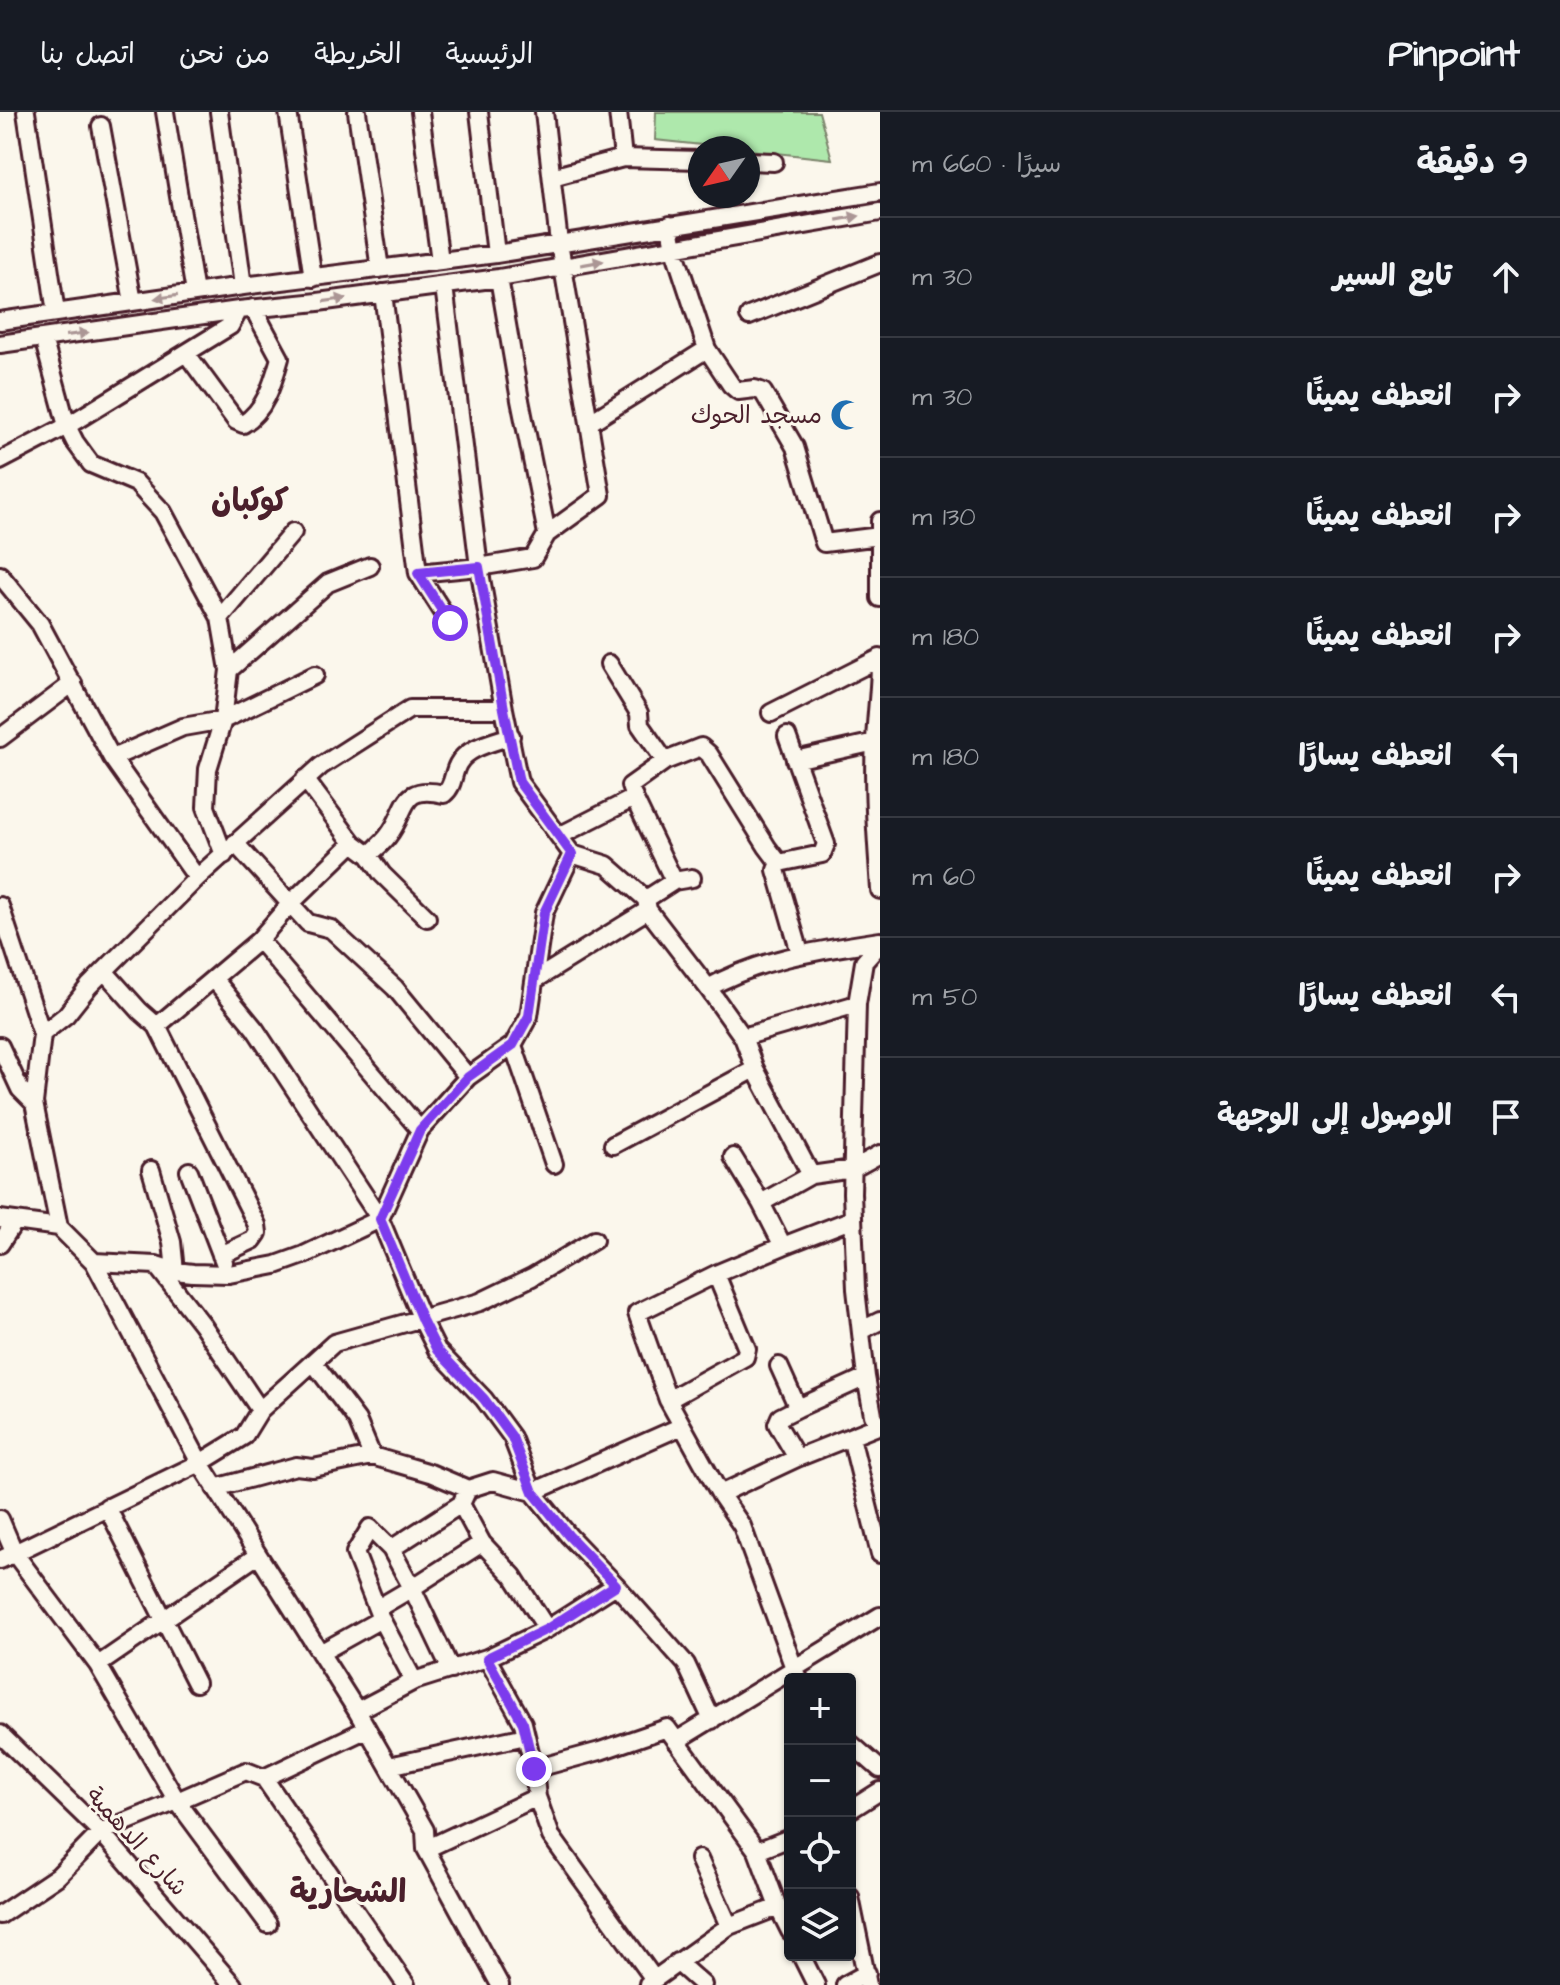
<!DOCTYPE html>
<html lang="ar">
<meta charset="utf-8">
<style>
:root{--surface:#171b24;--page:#20242c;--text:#f1f3f6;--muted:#9ea1a6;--line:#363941}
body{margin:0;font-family:"Architects Daughter","Playpen Sans Arabic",sans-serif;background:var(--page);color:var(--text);direction:rtl}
.controls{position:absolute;right:24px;bottom:24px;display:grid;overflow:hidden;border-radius:8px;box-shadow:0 2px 6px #0004}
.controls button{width:72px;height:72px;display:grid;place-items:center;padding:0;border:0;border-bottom:2px solid var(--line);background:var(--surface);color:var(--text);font:40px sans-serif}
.compass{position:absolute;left:688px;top:24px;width:72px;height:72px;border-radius:50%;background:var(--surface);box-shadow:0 2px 6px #0004;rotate:236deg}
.stop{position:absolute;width:24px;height:24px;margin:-18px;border:6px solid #7c3aed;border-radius:50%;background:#fff}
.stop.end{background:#7c3aed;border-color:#fff;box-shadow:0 2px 8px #0008}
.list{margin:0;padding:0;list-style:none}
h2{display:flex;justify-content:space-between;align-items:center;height:104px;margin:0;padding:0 32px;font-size:34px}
h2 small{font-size:26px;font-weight:400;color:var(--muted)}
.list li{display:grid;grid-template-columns:52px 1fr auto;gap:24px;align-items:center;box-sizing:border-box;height:120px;padding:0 32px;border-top:2px solid var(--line)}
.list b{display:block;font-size:30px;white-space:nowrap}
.list em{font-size:26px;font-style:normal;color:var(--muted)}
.icon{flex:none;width:44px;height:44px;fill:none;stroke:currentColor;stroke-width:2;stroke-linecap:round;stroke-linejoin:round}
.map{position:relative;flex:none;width:880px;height:1873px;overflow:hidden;direction:ltr}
header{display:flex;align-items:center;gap:48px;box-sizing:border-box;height:112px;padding:0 40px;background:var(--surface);border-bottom:2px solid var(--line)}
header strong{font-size:38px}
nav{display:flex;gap:44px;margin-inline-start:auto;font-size:28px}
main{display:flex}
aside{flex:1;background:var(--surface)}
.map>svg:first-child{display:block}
.green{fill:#aee8ac;stroke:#7c846c;stroke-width:2}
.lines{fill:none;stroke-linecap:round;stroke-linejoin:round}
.street-casing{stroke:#4a1f2b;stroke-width:22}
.street{stroke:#fbf7ec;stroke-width:16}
.oneway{fill:#ab9695}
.route{stroke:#7c3aed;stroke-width:10}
.labels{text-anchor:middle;stroke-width:6;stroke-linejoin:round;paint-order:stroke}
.poi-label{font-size:24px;fill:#4a1f2b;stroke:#fbf7ec;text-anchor:end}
.street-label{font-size:24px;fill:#4a1f2b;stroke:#fbf7ec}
.district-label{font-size:32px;font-weight:bold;fill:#4a1f2b;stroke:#fbf7ec}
</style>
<header>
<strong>Pinpoint</strong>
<nav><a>الرئيسية</a><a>الخريطة</a><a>من نحن</a><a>اتصل بنا</a></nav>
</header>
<main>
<aside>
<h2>9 دقيقة<small>سيرًا · 660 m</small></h2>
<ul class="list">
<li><svg class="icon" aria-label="ahead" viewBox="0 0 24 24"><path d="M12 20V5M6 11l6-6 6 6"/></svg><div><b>تابع السير</b></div><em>30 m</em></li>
<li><svg class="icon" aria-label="right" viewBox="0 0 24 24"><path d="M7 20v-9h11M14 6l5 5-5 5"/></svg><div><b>انعطف يمينًا</b></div><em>30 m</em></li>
<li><svg class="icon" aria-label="right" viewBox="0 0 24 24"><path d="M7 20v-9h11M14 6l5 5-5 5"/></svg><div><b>انعطف يمينًا</b></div><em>130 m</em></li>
<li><svg class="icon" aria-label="right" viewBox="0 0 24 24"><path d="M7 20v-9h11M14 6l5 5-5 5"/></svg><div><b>انعطف يمينًا</b></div><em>180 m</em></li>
<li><svg class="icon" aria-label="left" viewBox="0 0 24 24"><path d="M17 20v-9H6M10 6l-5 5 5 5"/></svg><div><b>انعطف يسارًا</b></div><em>180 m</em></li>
<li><svg class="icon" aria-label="right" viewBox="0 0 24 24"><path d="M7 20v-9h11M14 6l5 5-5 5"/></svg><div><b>انعطف يمينًا</b></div><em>60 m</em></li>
<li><svg class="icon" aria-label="left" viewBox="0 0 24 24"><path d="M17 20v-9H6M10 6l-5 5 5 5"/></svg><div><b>انعطف يسارًا</b></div><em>50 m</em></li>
<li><svg class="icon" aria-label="arrive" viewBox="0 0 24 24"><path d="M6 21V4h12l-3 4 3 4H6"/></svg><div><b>الوصول إلى الوجهة</b></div></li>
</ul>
</aside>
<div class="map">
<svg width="880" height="1873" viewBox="0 0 880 1873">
<rect width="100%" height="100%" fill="#fbf7ec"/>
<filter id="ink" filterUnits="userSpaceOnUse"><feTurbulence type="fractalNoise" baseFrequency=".0125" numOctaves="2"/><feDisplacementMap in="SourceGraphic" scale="16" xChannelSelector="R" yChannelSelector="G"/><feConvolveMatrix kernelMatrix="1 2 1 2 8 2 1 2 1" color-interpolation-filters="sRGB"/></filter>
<g filter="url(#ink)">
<!-- green -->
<path class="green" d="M656 0H819L832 47 748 38V36H730L655 28Z"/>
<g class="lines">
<defs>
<path id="street" d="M26 0 56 201
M165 0 195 181
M219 0 243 174
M288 0 313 166
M357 0 380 157
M420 0 440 149
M479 0 496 142
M544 0 559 131 601 383 547 422
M618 0 623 46
M101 14 133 190
M748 49 774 50
M552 65 623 46 700 48
M383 181 418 461 450 511
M749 204 880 151
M0 209 243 174 496 142 880 80
M43 226 67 314 75 330 91 352 136 371 163 400 220 506 229 558 223 608 208 657 206 695 224 743
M0 232 239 198 318 190 499 166 880 100
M707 237 731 273 738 279 755 277 763 280 795 335 824 431 880 424
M186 241 236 309 243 312C266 298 273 270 280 246L253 196
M589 311 707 237 674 137 670 113
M0 349 67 314 230 214 239 198
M880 409V486
M418 461 479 455 533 446 547 422 520 288 499 166
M0 463 40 512 112 646 197 766
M220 506 293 420
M880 550C880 577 876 603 875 630 872 679 877 729 880 778
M609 552 639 601 640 613 665 649
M229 558 328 471 370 454
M771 601 880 546
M0 626 73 571
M112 646 183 615 223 608 315 563
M795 648 875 630
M305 667 353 731 369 743 382 762 427 806
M559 724 634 686
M235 731 308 811 331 817 395 876 468 965
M572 742 607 753 646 787 648 798 708 876 743 925 755 957 811 1063
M369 743C375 737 383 731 388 724 409 697 399 672 444 682 454 674 452 663 458 652 467 635 494 630 511 624
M779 751 822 742 826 732 787 624
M779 751 776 758 800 841
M674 769 634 686 630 674 665 649 701 635 709 642 767 735 779 751
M646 787 674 769 692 766
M0 794 42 922 34 991 59 1115 94 1150 200 1351 357 1599 425 1718 426 1737 500 1873
M259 828 420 1018
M105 860 140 899 157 914 257 1113 258 1121 253 1128 221 1143
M214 867 255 917 380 1107 422 1208 437 1238 484 1287 512 1325 533 1380 682 1314
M535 868 648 798
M708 876C761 846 821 838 880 829
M157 914 259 828 290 792 353 731
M42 922 66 903 89 874 197 766 321 654 410 597H504
M743 925 857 892
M513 933 554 1052
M0 934 20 977 34 991
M613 1033 755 957
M733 1045 761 1091 783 1134 716 1162 637 1201 668 1288 720 1382 742 1414 794 1556 799 1567
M151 1058 172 1130 175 1159
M189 1059 224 1150
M761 1091 811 1063 853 1057 880 1042
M0 1107 59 1115
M0 1132 15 1109
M783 1134 853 1107
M94 1150 156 1153 175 1159 193 1161 229 1162 276 1153 304 1143 380 1107 420 1018 468 965 513 933 529 904 544 801 572 742 519 670 504 597 479 455 444 174
M862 1218 880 1209
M313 1250 357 1308 372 1344
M779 1254 798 1296 780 1305 777 1312 797 1346
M668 1288 745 1245 747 1237 716 1162
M798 1296 866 1265
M260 1298 334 1231 480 1190 532 1165 594 1128
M878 1314 873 1303 866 1265 856 1177 852 1081 857 892 864 850 880 832
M851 1325 880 1442
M215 1376 296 1354 313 1356 372 1344 430 1361 468 1377
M720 1382 797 1346 880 1313
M461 1392 482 1431 513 1464 547 1517
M107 1395 196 1571
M0 1407 15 1442 98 1553 177 1689 101 1720 58 1764 0 1803
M391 1437 461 1392 468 1377 493 1369 533 1380 569 1424 616 1473 686 1552 712 1608
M0 1448 200 1351 244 1324 260 1298 202 1212 156 1153
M378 1496 412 1476 482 1431
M320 1541 381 1507
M98 1553 258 1443
M414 1569 381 1507 355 1441 370 1416 391 1437 412 1476 451 1558
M357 1599 414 1569 487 1546 547 1517 616 1473
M367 1617 264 1666 406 1873
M0 1622 101 1720 233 1873
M676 1629 880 1504
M850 1631 880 1657
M389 1654 526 1624
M534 1657 600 1639 667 1616 757 1739 778 1795 790 1819
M264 1666 246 1659 177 1689 268 1812
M537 1685 551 1724 654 1867
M850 1698 880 1679
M426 1737 537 1685 534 1657 523 1611 487 1546
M757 1739 790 1726
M699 1747 729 1814
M850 1785 868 1873
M801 1843 816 1873
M677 1850 703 1873
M648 1872 729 1814 778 1795
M845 1873 867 1861"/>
</defs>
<!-- street casing -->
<use href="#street" class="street-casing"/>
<!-- street -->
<use href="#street" class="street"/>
</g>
<!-- one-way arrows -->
<defs><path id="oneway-solid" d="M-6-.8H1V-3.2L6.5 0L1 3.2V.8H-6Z" transform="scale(2)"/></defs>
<g class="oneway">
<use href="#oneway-solid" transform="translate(848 106) rotate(-10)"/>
<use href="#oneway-solid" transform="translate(592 151) rotate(-10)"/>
<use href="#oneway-solid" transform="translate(166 185) rotate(172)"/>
<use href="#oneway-solid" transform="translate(335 188) rotate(-8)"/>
<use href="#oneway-solid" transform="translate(77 222) rotate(-8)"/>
</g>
</g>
<g class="lines" filter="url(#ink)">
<!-- route -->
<path class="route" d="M450 511 418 461 479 455 504 597 519 670 572 742 544 801 529 904 513 933 468 965 420 1018 380 1107 422 1208 437 1238 484 1287 512 1325 533 1380 569 1424 616 1473 547 1517 487 1546 523 1611 534 1657"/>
</g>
<!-- icons -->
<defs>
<symbol id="mosque-bare" viewBox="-9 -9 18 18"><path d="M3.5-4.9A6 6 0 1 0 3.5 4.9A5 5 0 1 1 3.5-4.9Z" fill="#1f6fb2" stroke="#fbf7ec" stroke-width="2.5" paint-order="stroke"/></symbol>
</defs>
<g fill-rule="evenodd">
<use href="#mosque-bare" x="824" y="281" width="44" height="44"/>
</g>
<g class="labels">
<!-- poi labels -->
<g class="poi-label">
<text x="822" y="311">مسجد الحوك</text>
</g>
<!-- street labels -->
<g class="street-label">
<text transform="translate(137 1729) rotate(48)" y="8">شارع الدهمية</text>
</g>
<!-- district labels -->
<g class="district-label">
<text x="250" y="399">كوكبان</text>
<text x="348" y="1790">الشحارية</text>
</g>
</g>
</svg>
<div class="controls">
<button>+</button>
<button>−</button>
<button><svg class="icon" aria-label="locate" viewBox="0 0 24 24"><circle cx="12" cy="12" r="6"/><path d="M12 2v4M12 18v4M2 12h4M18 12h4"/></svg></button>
<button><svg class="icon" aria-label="layers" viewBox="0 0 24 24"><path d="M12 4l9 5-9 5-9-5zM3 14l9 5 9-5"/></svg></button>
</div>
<svg class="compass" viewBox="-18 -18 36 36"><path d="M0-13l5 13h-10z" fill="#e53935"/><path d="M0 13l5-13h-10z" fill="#9ea1a6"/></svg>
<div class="stop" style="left:450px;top:511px"></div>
<div class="stop end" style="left:534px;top:1657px"></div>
</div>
</main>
